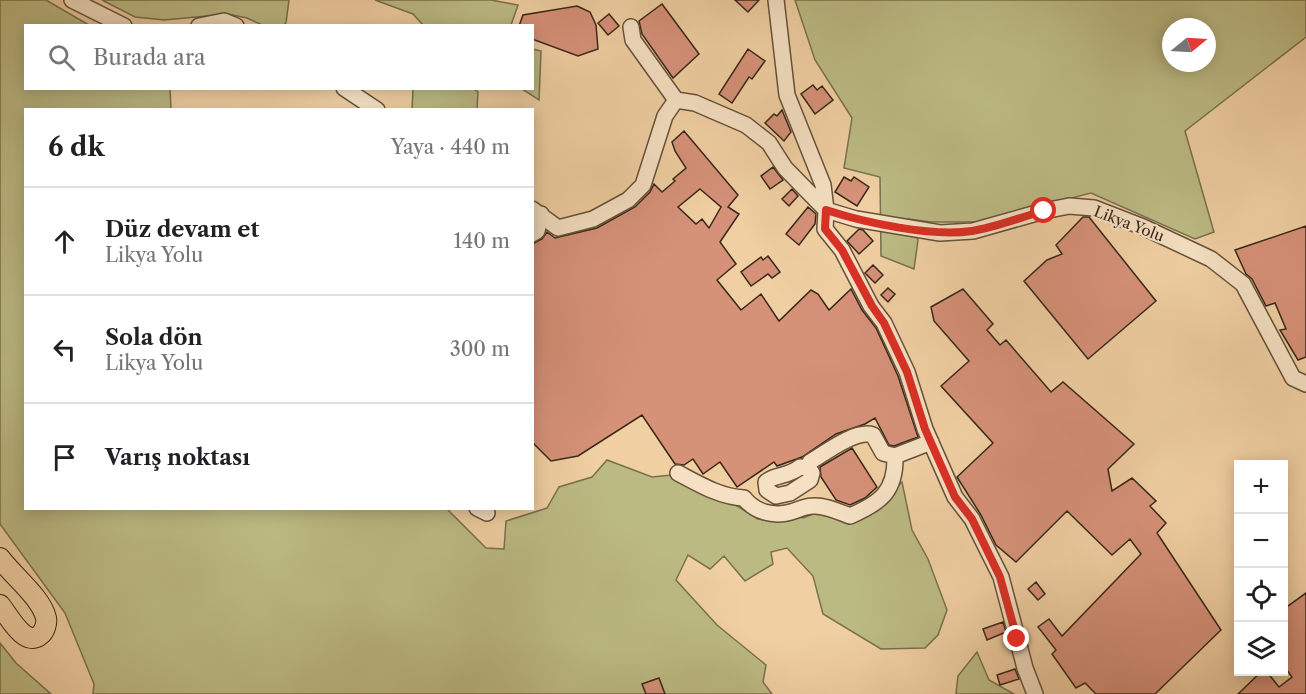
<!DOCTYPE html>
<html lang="tr">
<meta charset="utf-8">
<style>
:root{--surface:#fff;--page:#f2f2f2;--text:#202124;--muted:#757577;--line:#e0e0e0}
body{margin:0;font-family:"Libre Caslon Text",serif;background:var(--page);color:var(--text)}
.controls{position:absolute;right:18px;bottom:18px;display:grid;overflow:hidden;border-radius:0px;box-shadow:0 3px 15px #0003}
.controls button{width:54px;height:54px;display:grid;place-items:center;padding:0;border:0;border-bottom:2px solid var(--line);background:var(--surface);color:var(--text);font:30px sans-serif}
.compass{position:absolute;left:1162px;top:18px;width:54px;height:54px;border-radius:50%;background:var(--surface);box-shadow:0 3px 15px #0003;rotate:72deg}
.stop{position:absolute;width:18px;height:18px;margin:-14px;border:4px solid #d93025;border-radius:50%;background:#fff}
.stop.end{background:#d93025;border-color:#fff;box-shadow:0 2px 6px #0008}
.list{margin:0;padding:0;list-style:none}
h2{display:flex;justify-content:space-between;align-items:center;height:78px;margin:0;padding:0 24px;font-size:26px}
h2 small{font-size:20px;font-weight:400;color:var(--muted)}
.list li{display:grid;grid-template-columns:39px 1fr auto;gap:18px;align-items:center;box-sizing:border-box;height:108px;padding:0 24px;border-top:2px solid var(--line)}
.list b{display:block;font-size:22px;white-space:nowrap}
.list p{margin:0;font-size:20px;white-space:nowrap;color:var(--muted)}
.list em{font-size:20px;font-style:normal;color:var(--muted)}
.icon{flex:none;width:33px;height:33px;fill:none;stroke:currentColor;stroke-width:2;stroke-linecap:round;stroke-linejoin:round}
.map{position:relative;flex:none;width:1306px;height:694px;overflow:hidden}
.search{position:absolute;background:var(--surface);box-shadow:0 3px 15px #0003;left:24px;top:24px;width:510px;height:66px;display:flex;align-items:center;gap:15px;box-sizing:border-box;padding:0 21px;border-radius:0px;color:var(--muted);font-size:22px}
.panel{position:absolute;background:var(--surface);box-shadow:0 3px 15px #0003;left:24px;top:108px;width:510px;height:402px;border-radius:0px}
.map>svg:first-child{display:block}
.green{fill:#bcba83;stroke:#7a704e;stroke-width:1.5;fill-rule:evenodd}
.building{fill:#d69179;stroke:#382718;stroke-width:1.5;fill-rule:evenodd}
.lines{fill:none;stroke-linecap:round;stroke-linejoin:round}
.minor-casing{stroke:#66513a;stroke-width:18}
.major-casing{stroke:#382718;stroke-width:22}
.minor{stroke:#f5e0c3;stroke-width:15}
.major{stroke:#f0cfa2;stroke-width:20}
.route{stroke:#d93025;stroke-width:8}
.labels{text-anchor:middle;stroke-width:4.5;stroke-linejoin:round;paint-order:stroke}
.street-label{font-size:15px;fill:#382718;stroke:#f5e0c3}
</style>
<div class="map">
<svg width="1306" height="694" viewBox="0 0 1306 694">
<rect width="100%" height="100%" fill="#f0cfa2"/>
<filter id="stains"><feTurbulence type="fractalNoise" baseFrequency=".00333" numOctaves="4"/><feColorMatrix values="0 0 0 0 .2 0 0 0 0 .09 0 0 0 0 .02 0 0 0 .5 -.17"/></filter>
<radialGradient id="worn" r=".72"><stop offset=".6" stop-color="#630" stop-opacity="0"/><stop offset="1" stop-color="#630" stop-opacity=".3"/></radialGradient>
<!-- green -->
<path class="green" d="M0 0H46L89 25 26 26V88L170 89 171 109 26 110V508L447 509 486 548 504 549 506 521 547 508 559 487 592 477 607 460 652 477 672 475 684 485 729 501 758 519 792 514 803 518 821 511C833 517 844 522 858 518 868 515 894 490 902 482L912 530 928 559 947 610 938 635 925 648 881 649 823 614 813 576 787 548 771 552 773 564 745 581 724 556 710 569 688 555 676 580 717 625 766 665 763 682 772 694H93L94 684 65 613 0 524Z
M102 0H289L286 23 283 26 262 25 247 18 228 14 164 20 135 17Z
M375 0H491L518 5 511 25 424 26 413 14Z
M795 0H1306V37L1185 131 1214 232 1195 239 1091 193 976 222H931L908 219 918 240 914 269 881 256 880 177 844 168 852 118 815 60ZM1171 27H1207V63H1171Z
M533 49 541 51 539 100 522 89 532 88Z
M413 89H474L478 92 477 109H412Z
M0 643 16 663 51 694H0Z
M977 652 989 680 1014 694H956L958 676Z"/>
<!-- building -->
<path class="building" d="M735 0H759L748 12Z
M662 4 699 54 673 78 642 34 639 21Z
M577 6 590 12 596 25 598 49 578 56 532 39V26H519L523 15Z
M609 14 619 26 608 35 598 23Z
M748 49 765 61 752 79 749 77 732 103 719 94Z
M813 85 817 90 822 86 833 100 815 114 801 94Z
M782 110 791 132 784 141 765 123 774 114 777 116Z
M684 131 738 195 728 207 739 214 720 242 736 264 717 280 741 310 761 294 779 321 811 290 818 294 829 310 851 289 862 310 876 328 898 376 918 437 894 446 889 445 875 418 865 424 836 434 802 457 777 466 774 462 737 487 720 462 703 474 693 459 684 465 675 464 642 415 578 456 551 461 532 442V244L542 239 547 232 555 238 597 228 635 207 650 192 654 184 662 192 675 181 673 179 686 168 675 151 672 142ZM700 189 721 207 709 228 702 219 696 224 678 207Z
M773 167 783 180 770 189 761 176Z
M844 177 851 181 854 177 869 187 857 206 835 192Z
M792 189 798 196 789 206 782 199Z
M808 207 816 214 815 224 799 245 786 234Z
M1083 217H1089L1156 301 1088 359 1024 281 1047 260 1062 254 1056 245Z
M1306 226V357L1298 360 1280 330 1286 329 1275 303 1266 306 1252 279 1246 274 1235 250Z
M859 229 863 230 873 241 859 254 847 241Z
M768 256 780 272 772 278 768 274 751 286 741 272 761 257 763 260Z
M873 265 883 275 875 283 865 273Z
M888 288 895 294 888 302 881 295Z
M963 289 993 324 987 330 1000 345 1006 340 1051 392 1063 382 1134 444 1108 469 1112 491 1132 478 1156 501 1150 506 1166 523 1157 533 1221 630 1155 694H1096L1085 683 1076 688 1052 654 1056 650 1038 627 1049 619 1062 636 1141 554 1130 539 1112 555 1067 511 1016 562 996 545 981 515 957 477 993 443 941 386 969 361 934 321 931 307Z
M852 448 877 487 865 498 850 505 836 500 821 477 820 467Z
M1036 582 1045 594 1038 600 1028 589Z
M1306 593V694H1238L1261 672H1267L1279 687 1292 677 1284 666V609Z
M1003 622 1006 632 987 640 983 629Z
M1015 669 1019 679 1000 685 997 675Z
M659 678 665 694H646L642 684Z"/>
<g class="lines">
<defs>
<path id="minor" d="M72 0 124 26
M776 0 787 95 823 185 826 210 825 229 842 250 871 306 884 323 907 372 925 429 955 497 972 519 1001 577 1025 668 1035 694
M199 26 224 21 236 26
M631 27 633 40 676 100
M344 88 377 110
M532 209 558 228 593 219 628 200 643 185 665 116 676 100 695 103 746 125 769 143 785 168 826 210 856 219 940 233 973 231 1044 211 1069 206 1094 208 1143 227 1211 259 1243 284 1293 378 1306 384
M532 234 537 231 541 214
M808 468 800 467C788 477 775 474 766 482L767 490 776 496 790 493 810 480 812 473 808 468 810 462C825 453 856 429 873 435L883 453 895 456 931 442
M678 473C699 484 720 497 744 498 755 512 773 517 791 512 799 510 804 506 813 506 825 505 839 512 850 516 880 503 896 492 895 456
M477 508 487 513"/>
<path id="major" d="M0 558C13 576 41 597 46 618 47 623 45 631 40 635 25 648 8 615 0 605"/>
</defs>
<!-- minor casing -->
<use href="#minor" class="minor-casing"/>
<!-- major casing -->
<use href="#major" class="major-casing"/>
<!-- minor -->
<use href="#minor" class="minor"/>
<!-- major -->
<use href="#major" class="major"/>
</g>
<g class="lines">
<!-- route -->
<path class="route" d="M1017 639 1000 577 972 519 955 497 925 429 907 372 884 323 872 306 842 250 825 229 826 210C866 223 932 237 972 231 996 227 1021 217 1044 211"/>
</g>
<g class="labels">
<!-- street labels -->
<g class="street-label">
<text transform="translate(1129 224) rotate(21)" y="5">Likya Yolu</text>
</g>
</g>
<rect width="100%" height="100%" filter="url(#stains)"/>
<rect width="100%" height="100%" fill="url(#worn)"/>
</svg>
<div class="controls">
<button>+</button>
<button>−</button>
<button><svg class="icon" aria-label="locate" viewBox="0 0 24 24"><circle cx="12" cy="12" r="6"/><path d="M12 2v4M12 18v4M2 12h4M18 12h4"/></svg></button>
<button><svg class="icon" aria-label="layers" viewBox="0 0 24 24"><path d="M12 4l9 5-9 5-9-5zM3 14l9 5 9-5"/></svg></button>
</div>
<svg class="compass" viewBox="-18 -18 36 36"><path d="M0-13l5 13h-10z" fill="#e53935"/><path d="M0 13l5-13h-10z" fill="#757577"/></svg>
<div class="stop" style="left:1044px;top:211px"></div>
<div class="stop end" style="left:1017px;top:639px"></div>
<div class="search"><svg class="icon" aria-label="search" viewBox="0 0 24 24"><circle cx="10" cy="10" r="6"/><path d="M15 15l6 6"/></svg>Burada ara</div>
<section class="panel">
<h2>6 dk<small>Yaya · 440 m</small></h2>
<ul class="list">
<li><svg class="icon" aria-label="ahead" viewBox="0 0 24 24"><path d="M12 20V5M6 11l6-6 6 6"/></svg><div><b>Düz devam et</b><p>Likya Yolu</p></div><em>140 m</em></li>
<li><svg class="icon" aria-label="left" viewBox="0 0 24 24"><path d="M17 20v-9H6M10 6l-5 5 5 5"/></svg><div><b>Sola dön</b><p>Likya Yolu</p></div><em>300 m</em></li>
<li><svg class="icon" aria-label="arrive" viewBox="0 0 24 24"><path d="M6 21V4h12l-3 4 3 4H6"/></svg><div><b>Varış noktası</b></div></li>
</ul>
</section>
</div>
